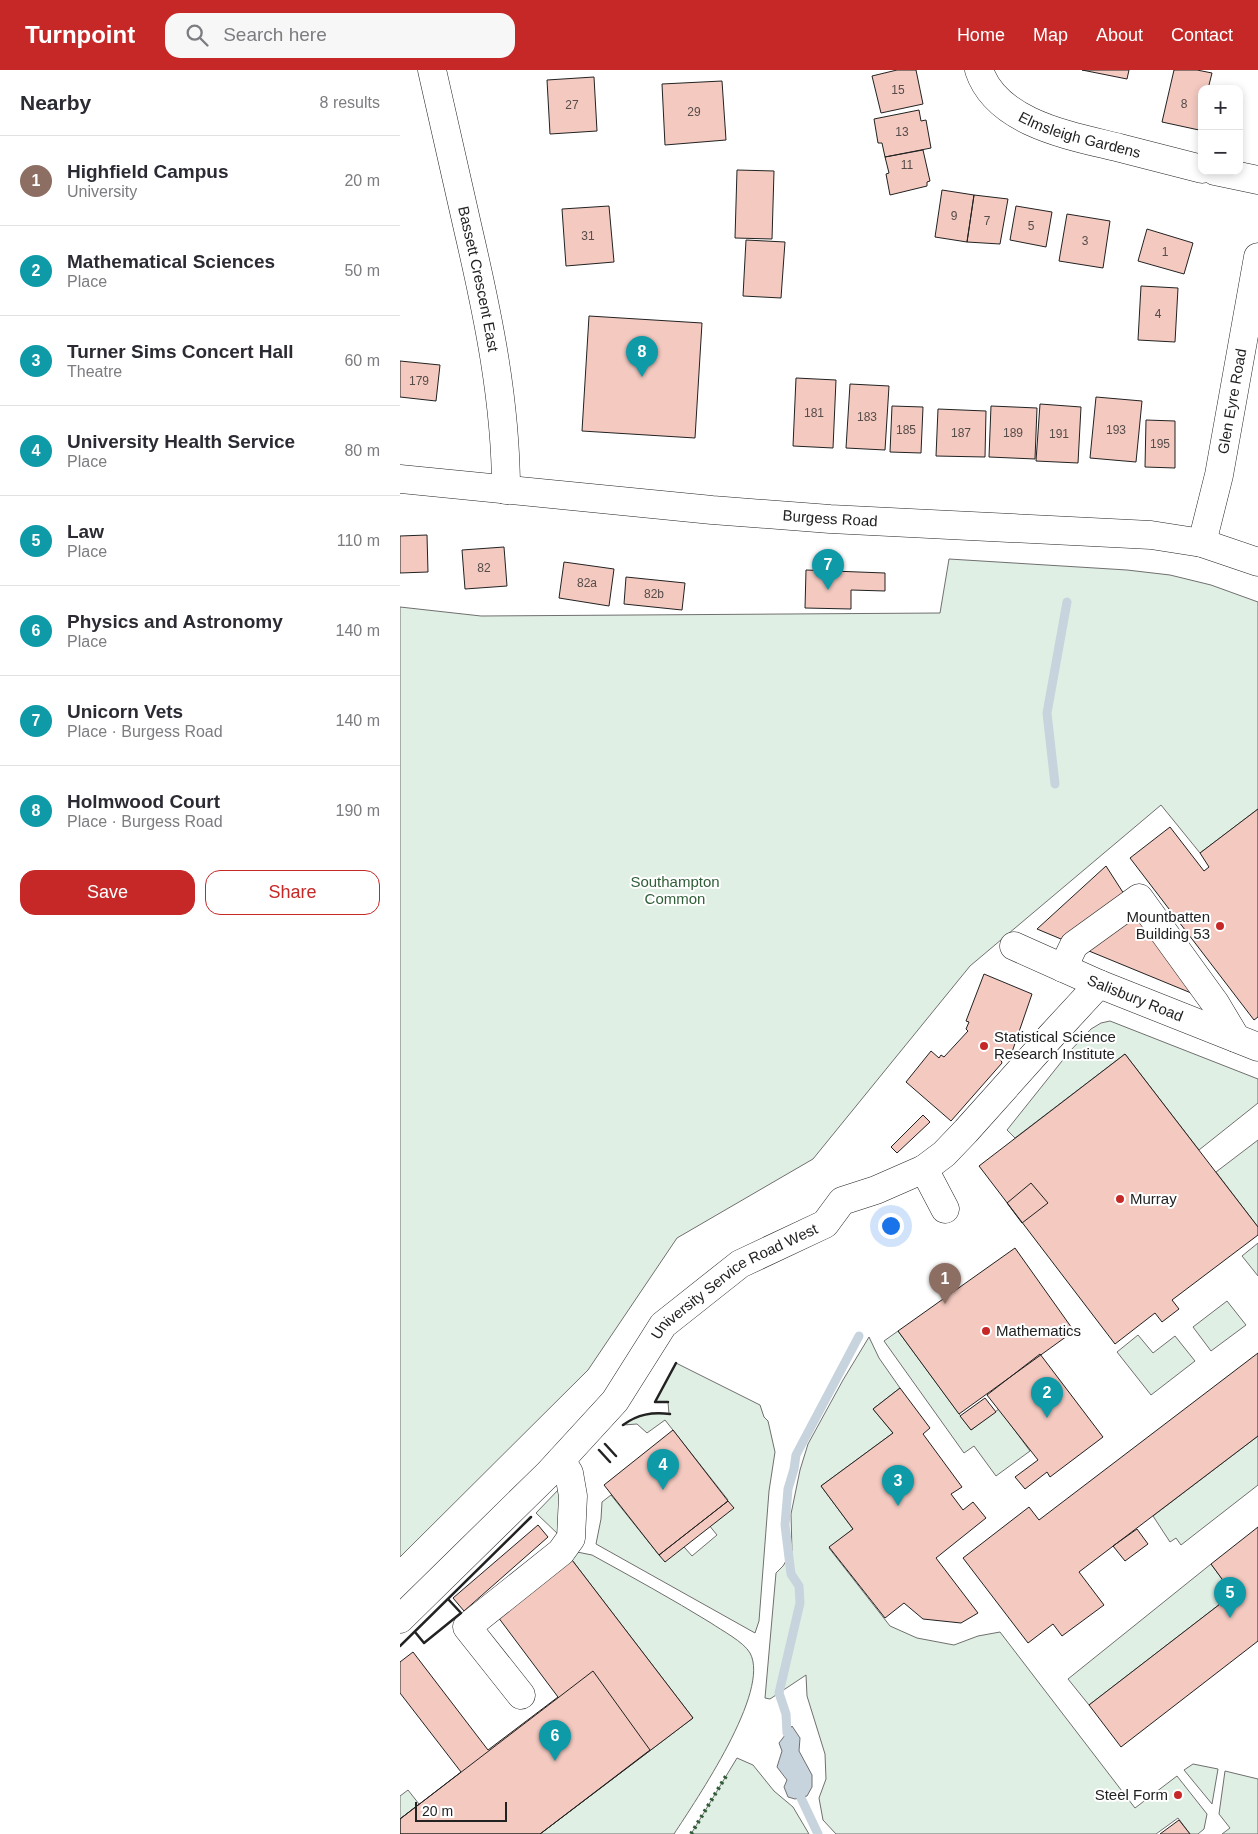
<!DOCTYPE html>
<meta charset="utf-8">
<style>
:root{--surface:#fff;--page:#f7f7f7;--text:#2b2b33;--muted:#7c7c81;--line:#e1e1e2;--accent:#c62828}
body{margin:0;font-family:Helvetica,sans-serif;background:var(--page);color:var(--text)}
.controls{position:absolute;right:15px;top:15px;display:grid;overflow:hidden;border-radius:10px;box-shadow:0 2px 8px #0003}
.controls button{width:45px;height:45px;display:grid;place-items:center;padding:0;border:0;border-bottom:1px solid var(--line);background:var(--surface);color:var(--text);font:25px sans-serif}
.scale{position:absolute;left:15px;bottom:12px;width:92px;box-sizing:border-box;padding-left:5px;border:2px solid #222;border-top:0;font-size:14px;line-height:18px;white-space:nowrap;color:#222;-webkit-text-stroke:4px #fff;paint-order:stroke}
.you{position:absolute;left:490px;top:1155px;width:18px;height:18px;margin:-12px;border:4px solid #fff;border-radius:50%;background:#1a73e8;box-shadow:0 0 0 8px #1a73e833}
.badge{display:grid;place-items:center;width:32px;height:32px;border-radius:50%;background:var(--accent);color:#fff;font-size:16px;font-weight:700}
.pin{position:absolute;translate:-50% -41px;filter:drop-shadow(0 1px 2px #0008)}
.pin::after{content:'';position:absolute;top:26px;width:18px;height:15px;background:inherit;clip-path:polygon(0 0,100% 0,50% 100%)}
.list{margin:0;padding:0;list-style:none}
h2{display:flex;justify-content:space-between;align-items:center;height:65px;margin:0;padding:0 20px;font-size:21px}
h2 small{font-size:16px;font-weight:400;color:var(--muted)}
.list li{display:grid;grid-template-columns:32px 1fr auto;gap:15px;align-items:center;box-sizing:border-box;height:90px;padding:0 20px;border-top:1px solid var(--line)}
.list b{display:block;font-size:19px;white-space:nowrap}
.list p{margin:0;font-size:16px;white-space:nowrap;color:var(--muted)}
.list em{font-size:16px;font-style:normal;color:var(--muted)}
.actions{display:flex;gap:10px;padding:15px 20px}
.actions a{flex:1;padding:11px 0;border:1px solid var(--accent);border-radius:15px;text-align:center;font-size:18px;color:var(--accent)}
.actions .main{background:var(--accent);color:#fff}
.icon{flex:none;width:28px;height:28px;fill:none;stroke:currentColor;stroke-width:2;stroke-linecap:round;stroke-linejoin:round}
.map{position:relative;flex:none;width:858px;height:1764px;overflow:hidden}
header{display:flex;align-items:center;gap:30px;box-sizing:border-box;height:70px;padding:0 25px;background:var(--accent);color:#fff}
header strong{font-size:24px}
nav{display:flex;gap:28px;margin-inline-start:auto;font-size:18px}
.search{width:350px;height:45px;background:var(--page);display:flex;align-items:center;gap:12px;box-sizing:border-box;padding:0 18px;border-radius:15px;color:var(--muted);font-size:19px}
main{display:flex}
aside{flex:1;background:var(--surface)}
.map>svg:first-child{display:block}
.green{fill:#e0efe3;stroke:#6f6f6f}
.water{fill:#c7d3dd;stroke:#6f6f6f}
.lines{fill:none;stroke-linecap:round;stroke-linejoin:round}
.stream{stroke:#c7d3dd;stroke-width:9}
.building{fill:#f3c9c0;stroke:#222}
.minor-casing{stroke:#222;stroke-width:29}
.major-casing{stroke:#222;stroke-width:29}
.minor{stroke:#fff;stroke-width:28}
.major{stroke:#fff;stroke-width:28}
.hedge{stroke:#2f5e38;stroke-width:4;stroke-dasharray:2.5 4;stroke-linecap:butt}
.wall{stroke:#222;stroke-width:2.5}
.poi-dot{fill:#c62828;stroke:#fff;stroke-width:2}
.labels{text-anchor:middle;stroke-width:4;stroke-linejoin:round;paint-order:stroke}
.number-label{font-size:12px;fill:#564c4a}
.street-label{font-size:15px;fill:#222;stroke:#fff}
.park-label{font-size:15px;fill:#2f5e38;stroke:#fff}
.poi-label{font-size:15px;fill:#222;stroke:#fff;text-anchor:start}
</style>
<header>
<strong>Turnpoint</strong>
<div class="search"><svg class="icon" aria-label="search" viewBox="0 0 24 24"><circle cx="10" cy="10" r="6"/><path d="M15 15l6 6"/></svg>Search here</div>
<nav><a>Home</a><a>Map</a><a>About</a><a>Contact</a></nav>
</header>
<main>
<aside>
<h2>Nearby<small>8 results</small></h2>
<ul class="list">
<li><span class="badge" style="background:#8d6e63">1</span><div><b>Highfield Campus</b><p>University</p></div><em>20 m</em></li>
<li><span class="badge" style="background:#0f9aa8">2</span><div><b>Mathematical Sciences</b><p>Place</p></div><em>50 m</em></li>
<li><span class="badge" style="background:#0f9aa8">3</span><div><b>Turner Sims Concert Hall</b><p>Theatre</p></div><em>60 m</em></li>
<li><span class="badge" style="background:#0f9aa8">4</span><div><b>University Health Service</b><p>Place</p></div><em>80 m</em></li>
<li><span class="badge" style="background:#0f9aa8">5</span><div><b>Law</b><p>Place</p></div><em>110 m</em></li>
<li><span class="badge" style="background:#0f9aa8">6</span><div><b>Physics and Astronomy</b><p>Place</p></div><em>140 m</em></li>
<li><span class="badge" style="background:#0f9aa8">7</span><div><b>Unicorn Vets</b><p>Place · Burgess Road</p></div><em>140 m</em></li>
<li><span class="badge" style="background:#0f9aa8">8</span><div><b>Holmwood Court</b><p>Place · Burgess Road</p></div><em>190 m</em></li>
</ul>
<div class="actions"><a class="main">Save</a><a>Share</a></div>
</aside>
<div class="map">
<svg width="858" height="1764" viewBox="0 0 858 1764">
<rect width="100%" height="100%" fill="#fff"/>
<!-- green -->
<path class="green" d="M549 489 727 500 770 505 811 515 858 532V739L800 783 761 735 570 896 413 1089 277 1168 188 1300 0 1487V537L81 546 540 543Z
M710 951 858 1009V1033L799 1080 725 984 615 1068 607 1060 670 981 691 959 701 953Z
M858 1070V1157L816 1102Z
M858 1173V1206L842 1186Z
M827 1231 846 1255 811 1281 793 1257Z
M498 1261 571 1360 599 1339 630 1381 596 1406 574 1376 564 1383 484 1271Z
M738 1265 753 1283 775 1266 795 1291 751 1325 717 1282Z
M469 1267 479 1288 500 1318 473 1339 493 1363 421 1416 453 1459 429 1478 490 1556 517 1568 554 1575 578 1566 600 1562 735 1738 777 1706 807 1744 804 1759 798 1764H790L778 1748 756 1764H436L423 1750 419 1728 426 1709 425 1684 407 1626 406 1605 370 1629 365 1628 376 1503 383 1496 392 1481 391 1444 400 1400 408 1374 443 1310Z
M276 1293 360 1335 364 1347 368 1351 375 1382 369 1421 359 1551 355 1563 196 1474 201 1449 202 1432 211 1425 259 1485 278 1470 292 1486 317 1465 304 1449 328 1430 265 1350 247 1363 237 1354 223 1355C238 1344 252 1342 269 1344L268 1332H255Z
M858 1366V1415L781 1475 776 1468 770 1472 753 1446Z
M160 1418V1466L136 1443Z
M177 1482 192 1485C232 1507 272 1529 311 1553 321 1560 344 1572 350 1583 371 1621 296 1730 274 1764H140L293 1648 172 1490Z
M811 1494 833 1524 689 1635 668 1609Z
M337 1688 353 1695 374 1721 393 1737 409 1764H291Z
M793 1694 818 1699 812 1734 784 1700Z
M825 1701 858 1709V1764H822L830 1758 819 1744Z
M8 1720 19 1734 0 1749V1726Z"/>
<!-- water -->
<path class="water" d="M392 1656 400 1668 399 1681 412 1705V1717L407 1726 395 1729 388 1727 384 1717 387 1710 377 1697 382 1681 379 1673Z"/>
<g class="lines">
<!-- stream -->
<path class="stream" d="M655 714 647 643 667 532
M387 1663 386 1644 379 1623 400 1533 399 1516 391 1504 385 1455 388 1419 394 1399 396 1385 459 1266
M401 1728 418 1764"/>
</g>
<!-- building -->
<path class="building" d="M497 0H516L523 34 481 43 472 6Z
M682 0H729L727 9Z
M774 0H797L812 3 808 19H802V49L799 60 762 52Z
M194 7 197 61 150 64 147 10Z
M322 11 326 70 265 75 262 14Z
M519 40 521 51 526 50 531 78 485 87 482 73H478L474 49Z
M523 80 530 111 527 112V116L490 125 486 104 489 103 485 87Z
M337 100 374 101 372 169 335 168Z
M542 120 574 125 567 172 535 167Z
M574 125 608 129 600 174 567 172Z
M209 136 214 192 166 196 162 139Z
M616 136 652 142 646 177 610 170Z
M667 144 710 151 703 198 659 191Z
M747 159 793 173 784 204 738 191Z
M346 170 385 172 381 228 343 226Z
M741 216 778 218 775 272 738 270Z
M189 246 302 253 295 368 182 361Z
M0 291 40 295 36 331 0 327Z
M396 308 436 310 433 378 393 376Z
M450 314 489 316 485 380 446 378Z
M696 327 742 331 736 392 690 388Z
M640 334 681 337 678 393 636 391Z
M492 336 523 337 521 383 490 382Z
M591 336 637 338 635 389 589 387Z
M538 339 586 341 585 387 536 386Z
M746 350 775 351V398L745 397Z
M27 465 28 502 0 503V466Z
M104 477 107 516 65 519 62 480Z
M164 492 214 499 209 536 159 528Z
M406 500 485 503V521L451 520V539L405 538Z
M226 507 285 513 282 540 224 534Z
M858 739V947L854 950 730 788 770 757 804 801 809 797 800 783Z
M706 796 724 824 661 869 637 859Z
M737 844 796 925 689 881Z
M584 904 632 924 610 988 605 986 601 990 602 993 551 1051 506 1012 531 981 539 988 541 985 544 987 568 961 566 959 569 952 566 951Z
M725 984 858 1157V1165L772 1230 779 1239 762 1252 755 1243 715 1274 579 1096Z
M523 1045 530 1052 497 1083 491 1077Z
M631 1113 648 1133 622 1153 607 1133Z
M615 1178 674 1261 559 1344 498 1261Z
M858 1283V1366L679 1502 704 1535 662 1566 653 1554 628 1573 563 1488 629 1437 639 1450Z
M640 1284 703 1367 650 1407 647 1402 625 1419 615 1407 638 1390 587 1325Z
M500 1318 530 1358 523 1364 562 1417 551 1424 563 1440 573 1432 586 1448 536 1488 578 1543 561 1553 523 1549 504 1533 485 1548 429 1477 453 1459 421 1416 493 1363 473 1339Z
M585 1328 596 1342 571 1360 560 1346Z
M273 1360 328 1431 259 1485 204 1415Z
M328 1431 334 1438 265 1492 259 1485Z
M138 1455 148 1467 64 1541 53 1528Z
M858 1457V1571L721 1677 689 1635 833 1524 811 1494Z
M737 1459 748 1474 725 1491 713 1476Z
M172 1490 293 1648 140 1764H0V1749L61 1702 0 1623V1592L13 1582 88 1680 158 1627 98 1547Z
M193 1601 250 1680 140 1764H0V1749Z
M779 1750 790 1764H760Z"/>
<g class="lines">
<defs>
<g id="minor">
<path id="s1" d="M32 0C44 53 56 106 68 159 88 245 106 332 106 420"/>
<path id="s2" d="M579 0C597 54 672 66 720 78 747 85 774 92 802 99"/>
<path d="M815 101 858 110"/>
<path id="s3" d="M802 473 819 405 858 187"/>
<path id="s4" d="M614 876 699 914 858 977"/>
<path d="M663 898 674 875 739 828 815 933 836 968"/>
<path d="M524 1099 545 1139"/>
<path id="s5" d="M0 1549 149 1403 215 1331 263 1255 340 1194 425 1154 442 1131 476 1120 524 1099 544 1084 566 1061 651 966 699 914"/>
<path d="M121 1625 67 1557 161 1482 171 1468 173 1426 169 1403 161 1390"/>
</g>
<g id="major">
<path id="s6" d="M0 409 312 440 430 449 751 465 802 473 858 492"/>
</g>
</defs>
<!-- minor casing -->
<use href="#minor" class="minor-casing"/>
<!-- major casing -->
<use href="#major" class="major-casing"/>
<!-- minor -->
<use href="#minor" class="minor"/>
<!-- major -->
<use href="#major" class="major"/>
<!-- hedge -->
<path class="hedge" d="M291 1764 326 1706"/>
<!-- wall -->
<path class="wall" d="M268 1332H255L276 1293
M223 1355C238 1344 252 1342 270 1344
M205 1374 216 1386
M199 1380 210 1392
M15 1562 24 1573 61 1543 48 1529
M0 1576 131 1447"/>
</g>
<!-- markers -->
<g class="poi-dot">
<circle cx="820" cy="856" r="5"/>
<circle cx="584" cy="976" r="5"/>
<circle cx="720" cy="1129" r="5"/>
<circle cx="586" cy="1261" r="5"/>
<circle cx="778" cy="1725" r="5"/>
</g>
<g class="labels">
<!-- number labels -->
<g class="number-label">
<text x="498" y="24">15</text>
<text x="784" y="38">8</text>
<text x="172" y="39">27</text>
<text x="294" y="46">29</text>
<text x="502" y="66">13</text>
<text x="507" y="99">11</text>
<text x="554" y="150">9</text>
<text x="587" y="155">7</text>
<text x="631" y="160">5</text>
<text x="188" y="170">31</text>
<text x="685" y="175">3</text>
<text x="765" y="186">1</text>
<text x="758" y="248">4</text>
<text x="19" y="315">179</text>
<text x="414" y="347">181</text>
<text x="467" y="351">183</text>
<text x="506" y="364">185</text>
<text x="716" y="364">193</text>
<text x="561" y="367">187</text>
<text x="613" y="367">189</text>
<text x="659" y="368">191</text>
<text x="760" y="378">195</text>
<text x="84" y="502">82</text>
<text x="187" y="517">82a</text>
<text x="254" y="528">82b</text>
</g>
<!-- street labels -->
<g class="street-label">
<text dy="5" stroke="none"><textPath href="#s2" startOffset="126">Elmsleigh Gardens</textPath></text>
<text dy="5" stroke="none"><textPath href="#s1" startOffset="214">Bassett Crescent East</textPath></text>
<text dy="5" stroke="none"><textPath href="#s3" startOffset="145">Glen Eyre Road</textPath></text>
<text dy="5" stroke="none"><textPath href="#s6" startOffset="432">Burgess Road</textPath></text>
<text dy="5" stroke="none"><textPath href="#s4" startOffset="132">Salisbury Road</textPath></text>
<text dy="5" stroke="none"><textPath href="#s5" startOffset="480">University Service Road West</textPath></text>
</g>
<!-- park labels -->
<g class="park-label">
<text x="275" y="817">Southampton<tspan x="275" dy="17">Common</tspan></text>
</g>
<!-- poi labels -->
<g class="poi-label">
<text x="810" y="852" text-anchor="end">Mountbatten<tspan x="810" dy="17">Building 53</tspan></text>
<text x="594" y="972">Statistical Science<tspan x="594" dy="17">Research Institute</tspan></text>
<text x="730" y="1134">Murray</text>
<text x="596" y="1266">Mathematics</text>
<text x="768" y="1730" text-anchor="end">Steel Form</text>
</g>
</g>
</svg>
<div class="controls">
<button>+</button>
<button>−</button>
</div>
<div class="scale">20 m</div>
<div class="you"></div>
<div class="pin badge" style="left:545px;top:1234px;background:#8d6e63">1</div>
<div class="pin badge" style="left:647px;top:1348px;background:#0f9aa8">2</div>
<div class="pin badge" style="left:498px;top:1436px;background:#0f9aa8">3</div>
<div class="pin badge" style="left:263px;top:1420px;background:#0f9aa8">4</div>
<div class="pin badge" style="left:830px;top:1548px;background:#0f9aa8">5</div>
<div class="pin badge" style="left:155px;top:1691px;background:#0f9aa8">6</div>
<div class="pin badge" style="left:428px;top:520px;background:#0f9aa8">7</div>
<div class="pin badge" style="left:242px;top:307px;background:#0f9aa8">8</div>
</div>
</main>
